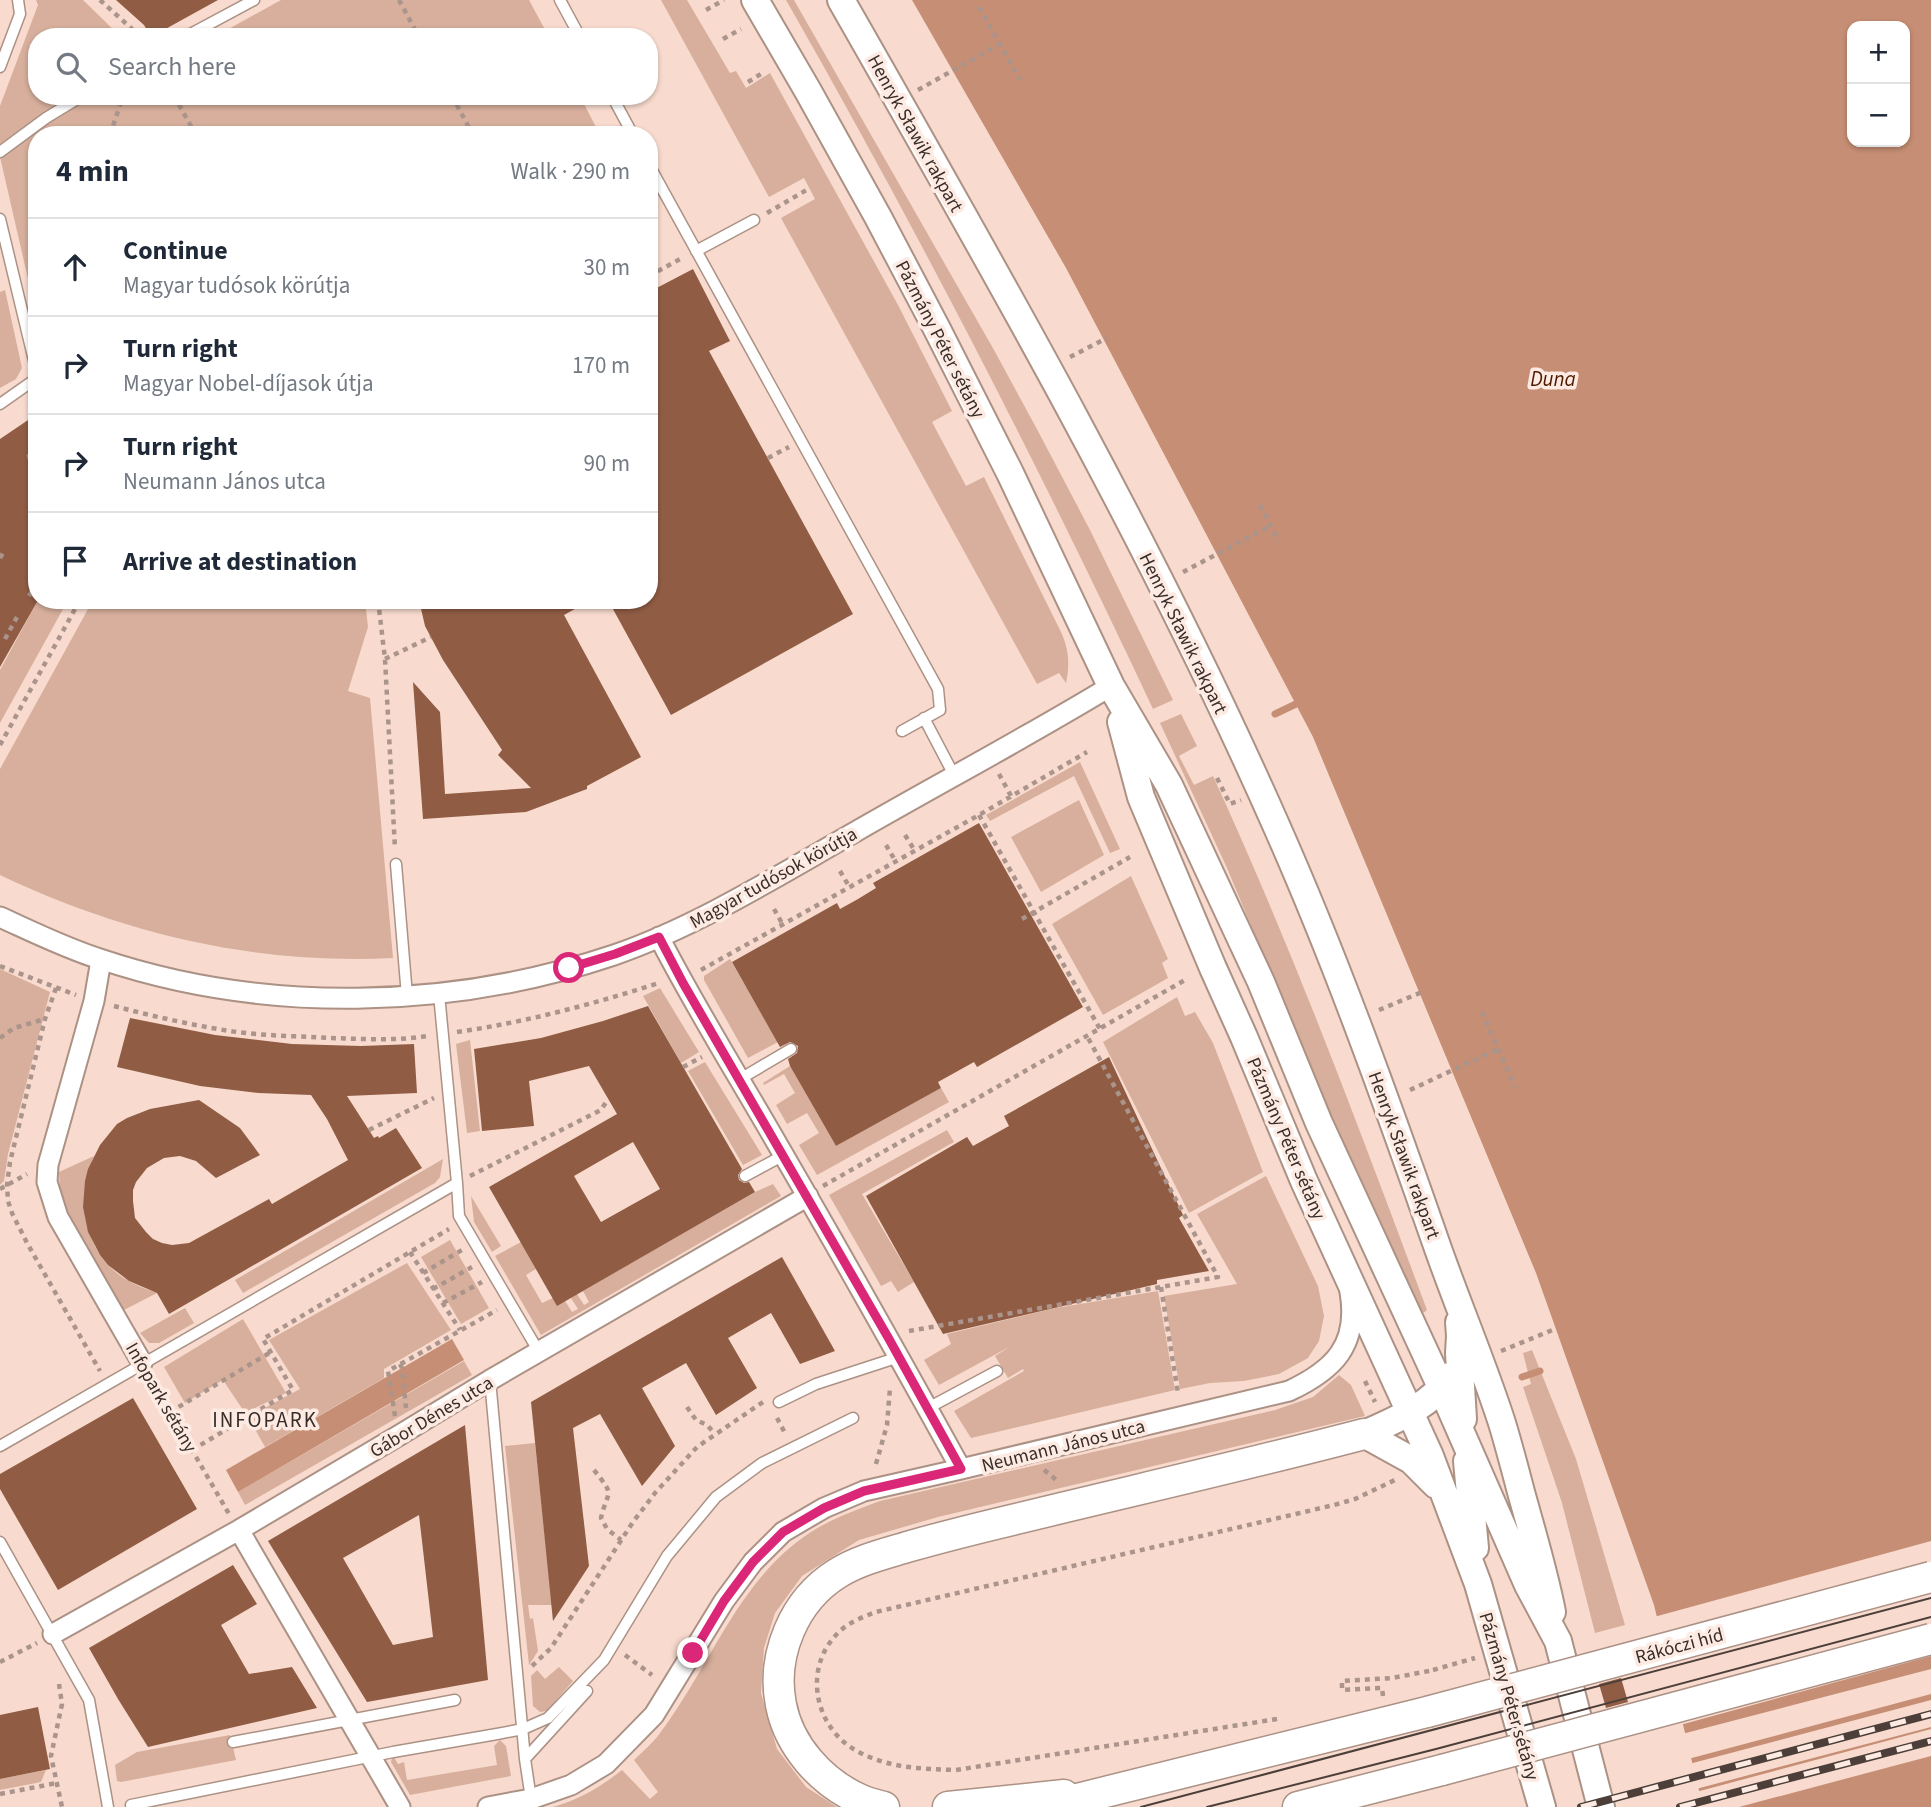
<!DOCTYPE html>
<meta charset="utf-8">
<style>
:root{--surface:#fff;--page:#f6f6f7;--text:#1f2937;--muted:#747a83;--line:#e0e1e3}
body{margin:0;font-family:"Source Sans 3",sans-serif;background:var(--page);color:var(--text)}
.controls{position:absolute;right:21px;top:21px;display:grid;overflow:hidden;border-radius:14px;box-shadow:0 2px 5px #0004}
.controls button{width:63px;height:63px;display:grid;place-items:center;padding:0;border:0;border-bottom:2px solid var(--line);background:var(--surface);color:var(--text);font:35px sans-serif}
.stop{position:absolute;width:21px;height:21px;margin:-16px;border:5px solid #db2777;border-radius:50%;background:#fff}
.stop.end{background:#db2777;border-color:#fff;box-shadow:0 2px 7px #0008}
.list{margin:0;padding:0;list-style:none}
h2{display:flex;justify-content:space-between;align-items:center;height:91px;margin:0;padding:0 28px;font-size:30px}
h2 small{font-size:23px;font-weight:400;color:var(--muted)}
.list li{display:grid;grid-template-columns:46px 1fr auto;gap:21px;align-items:center;box-sizing:border-box;height:98px;padding:0 28px;border-top:2px solid var(--line)}
.list b{display:block;font-size:26px;white-space:nowrap}
.list p{margin:0;font-size:23px;white-space:nowrap;color:var(--muted)}
.list em{font-size:23px;font-style:normal;color:var(--muted)}
.icon{flex:none;width:38px;height:38px;fill:none;stroke:currentColor;stroke-width:2;stroke-linecap:round;stroke-linejoin:round}
.map{position:relative;flex:none;width:1931px;height:1807px;overflow:hidden}
.search{position:absolute;background:var(--surface);box-shadow:0 2px 5px #0004;left:28px;top:28px;width:630px;height:77px;display:flex;align-items:center;gap:18px;box-sizing:border-box;padding:0 24px;border-radius:28px;color:var(--muted);font-size:26px}
.panel{position:absolute;background:var(--surface);box-shadow:0 2px 5px #0004;left:28px;top:126px;width:630px;height:483px;border-radius:28px}
.map>svg:first-child{display:block}
.green{fill:#d7af9c}
.water{fill:#c68e74;fill-rule:evenodd}
.pier{fill:#f8dbce}
.lines{fill:none;stroke-linecap:round;stroke-linejoin:round}
.stream{stroke:#c68e74;stroke-width:7}
.building{fill:#905c44;fill-rule:evenodd}
.lane-casing{stroke:#ac9185;stroke-width:13}
.street-casing{stroke:#ac9185;stroke-width:23}
.secondary-casing{stroke:#ac9185;stroke-width:30}
.primary-casing{stroke:#ac9185;stroke-width:33}
.path{stroke:#aa948b;stroke-width:4.5;stroke-dasharray:5 5;stroke-linecap:butt}
.lane{stroke:#fff;stroke-width:10}
.street{stroke:#fff;stroke-width:19}
.secondary{stroke:#fff;stroke-width:26}
.primary{stroke:#fff;stroke-width:30}
.tram{stroke:#4c3f3a;stroke-width:2}
.rail-casing{stroke:#4c3f3a;stroke-width:8}
.rail{stroke:#fdebe3;stroke-width:5;stroke-dasharray:16;stroke-linecap:butt}
.primary-bridge-casing{stroke:#ac9185;stroke-width:33;stroke-linecap:butt}
.primary-bridge{stroke:#fff;stroke-width:30}
.route{stroke:#db2777;stroke-width:9}
.labels{text-anchor:middle;stroke-width:7;stroke-linejoin:round;paint-order:stroke}
.street-label{font-size:19px;fill:#382d28;stroke:#fdebe3}
.water-label{font-size:21px;font-style:italic;fill:#4e1b00;stroke:#fdebe3}
.neighbourhood-label{font-size:21px;letter-spacing:2px;fill:#382d28;stroke:#fdebe3}
</style>
<div class="map">
<svg width="1931" height="1807" viewBox="0 0 1931 1807">
<rect width="100%" height="100%" fill="#f8dbce"/>
<!-- green -->
<path class="green" d="M36 0H83L121 37H37V96H580L600 135H37V318L0 157V106L38 5Z
M281 0H529L549 37H214Z
M661 0H687L730 73 736 71 746 88 770 73 898 305 952 411 932 422 966 486 984 477 1061 632C1069 650 1070 664 1066 683L1059 673 1037 684 781 218 815 199 804 178 769 197Z
M786 0H794L994 350 1039 433 1090 530 1173 700 1153 709C1040 468 918 231 786 0Z
M5 290 22 368 16 379 0 388V292Z
M38 600H68L0 723V670Z
M93 600H365L368 627 348 691 370 698 393 958C256 965 124 934 0 875V769Z
M1181 714 1197 746 1179 756 1194 785 1213 776C1293 950 1360 1130 1427 1310L1425 1312 1421 1313 1342 1144 1227 868 1160 723Z
M1080 762 1120 849 1110 853 1074 776 990 821 986 815Z
M1079 800 1104 855 1041 892 1011 837Z
M1131 876 1168 959 1162 963 1168 978 1103 1015 1052 924Z
M730 959 778 1042 748 1058 704 980V976Z
M0 969 50 992 8 1154 4 1181 0 1185Z
M660 988 699 1052 681 1063 643 996Z
M1177 997 1185 1016 1195 1012 1213 1043 1263 1172 1189 1213 1103 1042Z
M470 1040 480 1131 467 1133 456 1044Z
M705 1062 762 1155 743 1165 688 1071Z
M790 1066 836 1146 941 1088 949 1102 817 1175 799 1145 819 1133 807 1113 787 1124 776 1105 795 1093 784 1074 764 1085 763 1083Z
M947 1130 954 1142 862 1194 914 1282 898 1292 891 1281 881 1286 829 1195Z
M94 1156C76 1196 82 1245 118 1274 130 1283 143 1288 157 1293L124 1310 67 1215 60 1195 59 1172Z
M443 1159 440 1177 435 1183 243 1293 235 1280Z
M1266 1176 1318 1286 1324 1316 1319 1341 1308 1358 1279 1374 1244 1381 1210 1383 1180 1389 1164 1296 1237 1284 1197 1214Z
M773 1184 781 1196 541 1335 495 1256 521 1242 536 1269 526 1275 542 1303 553 1298 565 1301 572 1312 578 1309 571 1298 577 1294 584 1305 589 1302 583 1291 755 1192Z
M471 1196 501 1246 492 1252 474 1222Z
M450 1240 489 1308 461 1324 421 1257Z
M407 1263 451 1330 384 1369V1378L265 1447 248 1417 300 1389 269 1340Z
M1158 1291 1175 1390 971 1438 954 1411 1024 1371 1023 1369 1008 1378 995 1356 1011 1346 939 1385 924 1360 951 1344 947 1334 1056 1308Z
M185 1308 194 1323 159 1343H149L140 1333Z
M243 1319 286 1393 245 1413 223 1380 185 1403 164 1367Z
M1532 1350 1576 1459 1625 1625 1595 1633 1562 1503 1523 1387 1531 1384 1523 1353Z
M464 1361 472 1375 245 1505 238 1492Z
M1339 1375 1351 1385 1365 1416 938 1517 859 1540 802 1576 775 1613 764 1648 761 1693 777 1749 806 1787 837 1807H553C579 1800 602 1786 622 1770L650 1799 658 1792 634 1760C643 1751 653 1743 660 1733 711 1666 738 1579 811 1532 833 1518 856 1510 880 1501L1275 1410 1313 1397Z
M535 1443 552 1605H528L530 1619 533 1618 538 1651 529 1665 505 1446Z
M559 1667 573 1681 547 1711 540 1712 533 1706 531 1676 537 1670 545 1679Z
M230 1735 236 1760 121 1782 117 1781 115 1765 137 1752Z
M500 1740 506 1746 511 1776 410 1795 391 1762 392 1758 394 1757 398 1764 404 1762 407 1780 497 1765 494 1746Z
M46 1770 41 1782 0 1790V1779Z"/>
<!-- water -->
<path class="water" d="M912 0H1931V1807H1703L1654 1605 1536 1273 1313 737 1066 268ZM1852 26H1905V142H1852Z
M452 1339 464 1360 238 1492 226 1470Z"/>
<!-- pier -->
<path class="pier" d="M1931 1541V1656L1680 1725 1654 1617Z
M1931 1669V1694L1688 1759 1682 1734Z
M1931 1700V1727L1696 1789 1689 1764Z
M1931 1729V1756L1739 1807H1700L1696 1792Z"/>
<g class="lines">
<!-- stream -->
<path class="stream" d="M1275 714 1296 704
M1522 1377 1540 1371"/>
</g>
<!-- building -->
<path class="building" d="M116 0H218L151 37 144 25Z
M693 269 730 341 709 351 853 614 671 715 608 600H649V292Z
M37 414V602L0 667V439Z
M419 600H591L564 615 641 757 587 786V789L526 812 423 819 413 682 440 712 445 794 531 788 498 755 502 750 443 660 425 626Z
M979 823 1083 1007 977 1067 974 1062 938 1082 941 1088 836 1146 790 1066 788 1059 797 1053 798 1046 790 1042 780 1047 732 962 837 903 840 909 858 899 876 888 873 883Z
M648 1006 742 1169 738 1175 739 1180 744 1183 749 1182 755 1192 557 1306 489 1187 617 1114 589 1066 529 1081 534 1126 482 1131 474 1049 541 1038 603 1021ZM633 1142 660 1189 601 1222 574 1176Z
M130 1018 215 1035 292 1044 361 1046 414 1044 417 1093 347 1096 374 1138 378 1136 379 1138 396 1128 422 1168 169 1314 157 1293 129 1281 108 1265 100 1255 88 1232 83 1207 85 1181 88 1169 100 1145 117 1124 127 1118 150 1109 199 1100 240 1128 260 1155 216 1178 196 1161 180 1156 164 1158 147 1168 136 1182 133 1190V1201L135 1218 146 1232 153 1239 162 1243 172 1245 189 1243 269 1199 272 1204 348 1160 327 1119 311 1095 259 1093 200 1086 117 1067Z
M1109 1057 1183 1215 1179 1218 1209 1271 1157 1280V1284L943 1334 866 1196 967 1137 973 1146 1009 1126 1004 1116Z
M782 1257 835 1351 800 1364 771 1313 728 1338 757 1388 716 1415 686 1363 642 1388 675 1446 642 1486 600 1414 573 1428 589 1566 553 1621 531 1402Z
M133 1398 197 1509 58 1590 0 1489V1474Z
M465 1425 488 1680 367 1702 268 1541ZM419 1515 433 1637 393 1645 343 1558Z
M233 1565 257 1604 221 1625 249 1674 292 1667 317 1708 148 1747 118 1699 89 1648Z
M1621 1678 1628 1702 1606 1708 1599 1684Z
M38 1707 50 1769 0 1779V1715Z"/>
<g class="lines">
<defs>
<path id="lane" d="M560 0 580 37
M185 37 254 0
M0 67 20 14 18 0
M612 96 633 135
M0 152 46 118 82 96
M649 165 938 689 940 710 902 731
M0 219 37 373
M696 251 754 220
M0 404 37 378
M924 718 955 777
M396 864 407 996
M740 1079 791 1049
M745 1176 784 1155
M457 1183 459 1216 539 1352
M490 1380 525 1759 531 1799
M779 1402 816 1384 899 1357
M928 1408 997 1371
M0 1446 457 1183 439 994
M0 1542 89 1700 108 1807
M233 1742 455 1700
M525 1759 587 1691
M131 1805 393 1752 497 1734 523 1729 548 1718 604 1660 667 1556 716 1497 762 1463 853 1418"/>
<path id="street" d="M0 917C33 932 65 948 100 959 264 1014 450 1010 614 955 696 927 779 875 855 832 940 783 1027 737 1111 686
M659 937C697 1011 742 1082 783 1154 844 1259 903 1364 961 1469
M101 960 94 1001 48 1165 47 1182 58 1217 142 1363
M239 1530 400 1807
M53 1634 239 1530 398 1436 490 1380 808 1196
M488 1807 531 1799 571 1785 606 1764 654 1715 724 1601 753 1562 783 1532 824 1508 864 1491 961 1469 1289 1391C1334 1370 1359 1345 1350 1292"/>
<path id="secondary" d="M755 0 808 91 878 217 937 329 1010 473 1111 686 1169 785 1261 982 1319 1123 1442 1389 1528 1585 1558 1641 1601 1807
M841 0C995 270 1150 540 1276 825 1336 960 1386 1100 1435 1240 1456 1301 1482 1361 1502 1423 1509 1446 1515 1469 1521 1492 1532 1532 1544 1571 1552 1612
M1121 722 1141 797 1213 968 1244 1037 1304 1181 1430 1456 1478 1584 1542 1807
M1459 1322 1460 1336 1459 1353 1463 1419
M1364 1434C1398 1419 1430 1406 1452 1375
M1364 1434 1411 1460 1436 1485
M1467 1461 1475 1548"/>
<path id="primary" d="M884 1807C876 1805 867 1803 859 1799 821 1782 789 1746 781 1705 771 1655 794 1600 838 1573 859 1560 884 1554 907 1547 945 1536 982 1527 1020 1518 1135 1490 1250 1464 1364 1434
M948 1807 1064 1795
M1045 1807 1427 1712
M1298 1807 1442 1770"/>
</defs>
<!-- lane casing -->
<use href="#lane" class="lane-casing"/>
<!-- street casing -->
<use href="#street" class="street-casing"/>
<!-- secondary casing -->
<use href="#secondary" class="secondary-casing"/>
<!-- primary casing -->
<use href="#primary" class="primary-casing"/>
<!-- path -->
<path class="path" d="M100 0 131 28 138 37
M399 0 419 37
M979 7 1020 80
M706 10 724 0
M723 39 741 29
M748 82 764 72
M918 90 1000 44
M174 96 196 135
M452 96 473 135
M110 135 123 96
M767 213 810 188
M37 230C31 245 31 258 37 273
M649 276 682 258
M1070 357 1107 338
M27 457 37 454
M768 458 789 447
M35 495 37 492
M1260 505 1279 542
M36 547H37
M0 558 3 553
M1183 572 1270 526
M29 596 37 583
M378 600 385 659 395 849
M5 639 17 617
M385 659 431 637
M0 745 80 600
M999 774 1011 796
M1217 778 1230 804 1241 800
M979 815 1100 1029
M905 835 915 851
M886 845 896 862
M840 871 850 888
M774 909 783 925
M1022 919 1130 857
M0 966 76 995
M701 970 979 815 1087 752
M56 988 45 1019 10 1162 7 1185 8 1201 12 1213 27 1243 100 1371
M114 1006C152 1016 191 1025 230 1031 263 1036 298 1036 331 1038 363 1039 397 1041 428 1036
M1379 1010 1422 992
M1482 1012 1515 1087
M457 1032C527 1022 593 1004 659 983
M0 1038 14 1028 45 1019
M683 1067 702 1057
M1410 1090 1498 1049
M369 1130 434 1098
M470 1176 601 1110 608 1099
M823 1186 1185 980
M0 1189 27 1174
M410 1252 460 1330
M423 1273 462 1250
M1161 1287 1178 1393
M433 1289 472 1267
M443 1303 482 1282
M909 1331 1218 1277 1087 1036
M1501 1351 1555 1329
M400 1364 402 1368 406 1408
M151 1379 229 1514
M1365 1381 1375 1402
M687 1407 696 1420 707 1425 715 1434
M170 1412 271 1352
M395 1416 388 1371 497 1310
M777 1418 786 1435
M192 1450 293 1390 263 1339 449 1229
M876 1464 887 1425 890 1388
M594 1470C616 1498 608 1488 601 1518L607 1529 621 1540
M1044 1470 1059 1482
M625 1655 652 1675
M0 1662 37 1643
M532 1666 551 1648 633 1522 655 1493 697 1447 763 1402
M1433 1670 1475 1658
M59 1684 62 1704 51 1756 62 1807
M1383 1696 1382 1688 1342 1690V1681L1392 1678 1434 1670
M1277 1719 956 1770C921 1769 888 1768 857 1751 814 1728 802 1667 839 1632 849 1622 863 1617 876 1612L1334 1505 1355 1499 1395 1480
M0 1794 57 1783"/>
<!-- lane -->
<use href="#lane" class="lane"/>
<!-- street -->
<use href="#street" class="street"/>
<!-- secondary -->
<use href="#secondary" class="secondary"/>
<!-- primary -->
<use href="#primary" class="primary"/>
<!-- tram -->
<path class="tram" d="M1141 1807 1931 1598
M1207 1807 1436 1749 1931 1617"/>
<defs>
<path id="rail" d="M1581 1807 1931 1714
M1680 1807 1931 1741"/>
</defs>
<!-- rail casing -->
<use href="#rail" class="rail-casing"/>
<!-- rail -->
<use href="#rail" class="rail"/>
<defs>
<path id="primary-bridge" d="M1427 1712 1931 1577
M1442 1770 1931 1639"/>
</defs>
<!-- primary-bridge casing -->
<use href="#primary-bridge" class="primary-bridge-casing"/>
<!-- primary-bridge -->
<use href="#primary-bridge" class="primary-bridge"/>
</g>
<g class="lines">
<!-- route -->
<path class="route" d="M569 968 615 954 659 937 683 983 889 1339 961 1469 864 1491 824 1508 783 1532 753 1562 724 1601 693 1653"/>
</g>
<g class="labels">
<!-- street labels -->
<g class="street-label">
<text transform="translate(916 133) rotate(61)" y="7">Henryk Sławik rakpart</text>
<text transform="translate(941 339) rotate(63)" y="7">Pázmány Péter sétány</text>
<text transform="translate(1184 633) rotate(64)" y="7">Henryk Sławik rakpart</text>
<text transform="translate(773 877) rotate(-29)" y="7">Magyar tudósok körútja</text>
<text transform="translate(1287 1138) rotate(67)" y="7">Pázmány Péter sétány</text>
<text transform="translate(1405 1155) rotate(70)" y="7">Henryk Sławik rakpart</text>
<text transform="translate(162 1397) rotate(60)" y="7">Infopark sétány</text>
<text transform="translate(431 1416) rotate(-31)" y="7">Gábor Dénes utca</text>
<text transform="translate(1063 1445) rotate(-14)" y="7">Neumann János utca</text>
<text transform="translate(1679 1645) rotate(-15)" y="7">Rákóczi híd</text>
<text transform="translate(1510 1696) rotate(74)" y="7">Pázmány Péter sétány</text>
</g>
<!-- water labels -->
<g class="water-label">
<text x="1553" y="386">Duna</text>
</g>
<!-- neighbourhood labels -->
<g class="neighbourhood-label">
<text x="265" y="1427">INFOPARK</text>
</g>
</g>
</svg>
<div class="controls">
<button>+</button>
<button>−</button>
</div>
<div class="stop" style="left:569px;top:968px"></div>
<div class="stop end" style="left:693px;top:1653px"></div>
<div class="search"><svg class="icon" aria-label="search" viewBox="0 0 24 24"><circle cx="10" cy="10" r="6"/><path d="M15 15l6 6"/></svg>Search here</div>
<section class="panel">
<h2>4 min<small>Walk · 290 m</small></h2>
<ul class="list">
<li><svg class="icon" aria-label="ahead" viewBox="0 0 24 24"><path d="M12 20V5M6 11l6-6 6 6"/></svg><div><b>Continue</b><p>Magyar tudósok körútja</p></div><em>30 m</em></li>
<li><svg class="icon" aria-label="right" viewBox="0 0 24 24"><path d="M7 20v-9h11M14 6l5 5-5 5"/></svg><div><b>Turn right</b><p>Magyar Nobel-díjasok útja</p></div><em>170 m</em></li>
<li><svg class="icon" aria-label="right" viewBox="0 0 24 24"><path d="M7 20v-9h11M14 6l5 5-5 5"/></svg><div><b>Turn right</b><p>Neumann János utca</p></div><em>90 m</em></li>
<li><svg class="icon" aria-label="arrive" viewBox="0 0 24 24"><path d="M6 21V4h12l-3 4 3 4H6"/></svg><div><b>Arrive at destination</b></div></li>
</ul>
</section>
</div>
